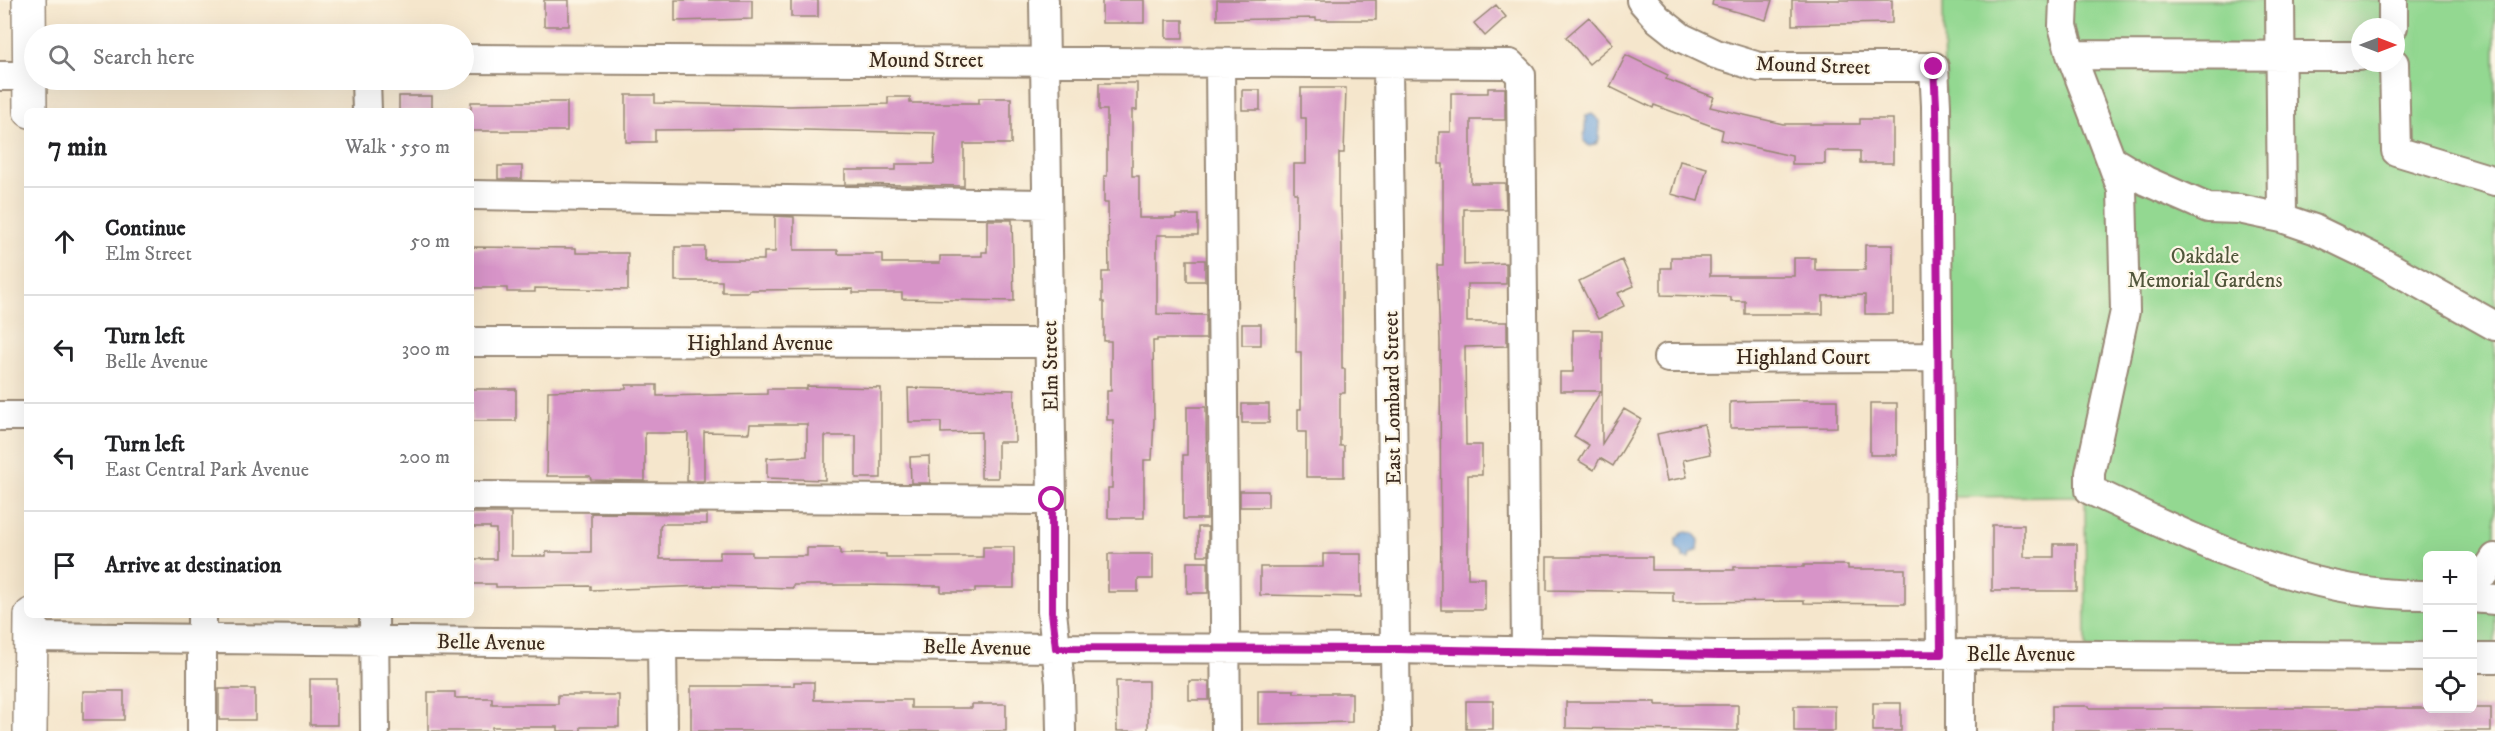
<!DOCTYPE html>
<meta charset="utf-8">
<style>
:root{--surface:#fff;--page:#f6f6f6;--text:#202124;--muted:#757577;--line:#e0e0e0}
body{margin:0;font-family:"IM FELL DW Pica",serif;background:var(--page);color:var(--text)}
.controls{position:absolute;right:18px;bottom:18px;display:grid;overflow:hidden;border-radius:9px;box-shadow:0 6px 24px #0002}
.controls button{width:54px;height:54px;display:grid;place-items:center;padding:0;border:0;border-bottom:2px solid var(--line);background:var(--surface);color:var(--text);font:30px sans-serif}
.compass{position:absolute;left:2351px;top:18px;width:54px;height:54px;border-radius:50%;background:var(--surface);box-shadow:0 6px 24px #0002;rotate:90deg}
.stop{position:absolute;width:18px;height:18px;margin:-14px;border:4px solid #b5179e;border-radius:50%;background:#fff}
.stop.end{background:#b5179e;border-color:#fff;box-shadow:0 2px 6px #0008}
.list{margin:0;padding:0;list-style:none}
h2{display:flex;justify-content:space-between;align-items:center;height:78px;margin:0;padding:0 24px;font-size:26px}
h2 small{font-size:20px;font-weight:400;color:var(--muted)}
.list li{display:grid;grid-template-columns:39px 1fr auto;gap:18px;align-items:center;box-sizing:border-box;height:108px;padding:0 24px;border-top:2px solid var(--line)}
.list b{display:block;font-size:22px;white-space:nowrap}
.list p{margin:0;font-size:20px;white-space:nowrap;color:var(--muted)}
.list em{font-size:20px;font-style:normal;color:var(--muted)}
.icon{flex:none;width:33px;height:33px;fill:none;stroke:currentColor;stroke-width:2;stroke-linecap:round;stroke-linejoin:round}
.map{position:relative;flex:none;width:2495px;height:731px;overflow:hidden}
.search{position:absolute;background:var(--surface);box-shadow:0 6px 24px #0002;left:24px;top:24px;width:450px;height:66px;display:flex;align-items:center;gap:15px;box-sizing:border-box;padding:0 21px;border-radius:33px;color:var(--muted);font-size:22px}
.panel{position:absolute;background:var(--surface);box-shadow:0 6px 24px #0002;left:24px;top:108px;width:450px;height:510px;border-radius:9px}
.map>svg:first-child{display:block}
.green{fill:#93d891;stroke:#678158;stroke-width:1.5;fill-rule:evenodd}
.water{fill:#70a4dc;stroke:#56677d;stroke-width:1.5}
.building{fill:#d794c8}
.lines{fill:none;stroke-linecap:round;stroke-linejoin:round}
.minor-casing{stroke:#988875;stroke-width:32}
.major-casing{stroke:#988875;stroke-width:36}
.minor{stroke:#fff;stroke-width:28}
.major{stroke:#fff;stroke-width:33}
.route{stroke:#b5179e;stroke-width:8}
.labels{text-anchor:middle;stroke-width:4.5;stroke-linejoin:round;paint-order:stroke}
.street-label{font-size:21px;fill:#3b2a1e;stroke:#fcf5e5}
.park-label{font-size:21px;fill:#51563b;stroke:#fcf5e5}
</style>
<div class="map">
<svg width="2495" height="731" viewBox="0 0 2495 731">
<rect width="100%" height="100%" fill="#fcf5e5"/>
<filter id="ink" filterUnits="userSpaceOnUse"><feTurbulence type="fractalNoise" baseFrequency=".0167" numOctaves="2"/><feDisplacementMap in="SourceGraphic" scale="12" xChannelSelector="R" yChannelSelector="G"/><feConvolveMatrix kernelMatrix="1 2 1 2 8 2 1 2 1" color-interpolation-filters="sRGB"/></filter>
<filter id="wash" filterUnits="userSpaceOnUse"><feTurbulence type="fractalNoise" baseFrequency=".008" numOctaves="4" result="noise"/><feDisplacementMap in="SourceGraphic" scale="24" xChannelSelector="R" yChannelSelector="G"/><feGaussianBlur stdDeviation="1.35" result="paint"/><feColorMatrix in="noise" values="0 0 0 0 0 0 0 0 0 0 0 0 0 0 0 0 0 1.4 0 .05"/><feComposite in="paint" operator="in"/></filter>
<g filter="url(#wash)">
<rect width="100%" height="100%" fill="#f5e6cc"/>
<!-- green -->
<path class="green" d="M1943 0H2495V651H2473L2472 556H2428L2427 651 2086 649 2085 496 1948 497ZM2360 27H2396V63H2360Z"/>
<!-- water -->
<path class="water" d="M1592 114 1600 121 1599 140 1595 145 1589 146 1584 141 1586 116Z
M1684 532 1693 533 1699 540 1698 550 1691 554 1690 559 1683 558V554L1676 547V539Z"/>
<g id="blocks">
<!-- building -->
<path class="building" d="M544 0H569V26H544Z
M675 0H752V19L675 21Z
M791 0H818V17H791Z
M1102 0H1144V23H1102Z
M1217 0H1376V20H1316V18L1217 20Z
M1713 0H1772L1766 20 1712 5Z
M1792 0H1892V23L1792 25Z
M1496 5 1506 17 1485 36 1474 23Z
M1589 17 1613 44 1589 64 1566 37Z
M1166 20H1183V38H1166Z
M1626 55 1668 75 1666 79 1714 97 1710 107 1783 124H1860V119H1893V163H1860V151H1825V164H1792V156L1721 140 1723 130 1654 105 1653 108 1610 87Z
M1099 83H1137V110H1132V176H1139V218H1176V215H1198V235H1157V314L1206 315V339H1157V341H1153L1154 420 1152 460H1144V518H1108V488H1112L1113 420H1107V391H1111V341H1104V302H1102V272H1109L1108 203H1104V176H1107V110H1099Z
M1301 88H1346L1344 153H1339V207H1341L1342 248V369H1345V393H1340V446H1344V477H1306V432H1298V409H1301V352H1296L1297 193H1294V164H1306V118H1301Z
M1488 88H1505V120H1471V183H1505L1506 209H1464V265L1506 263V284H1467V322H1507V346L1465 347 1466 445H1482V475H1468V578H1485V610H1441L1440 340 1437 265H1443V164H1439V132H1451V93H1488Z
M1242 90H1260V110H1242Z
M626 95H655V103L790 106 888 104V97H910V103H979V98H1011V144H964V186L845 184V170H896V164H934L935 133 761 129 655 130V142H626Z
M399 96H432V111H399Z
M471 102H567V131H471Z
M1680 161 1707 168 1698 201 1671 194Z
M498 166H522V179H498Z
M775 216 794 217V250H838V254H883V263H940V256H982V252H987V220H1012L1014 301 902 299V293H853V289L749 290V292H722V281H675V247H705V260H764V252H775Z
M1865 245H1893V314H1865V295L1823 296V314H1745V301H1731V297L1661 295V268H1671V257H1710V276H1794V258H1815V270H1865Z
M471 247 576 248V253H628V290L535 288V292H507V288H471Z
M1187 260H1205V281H1187Z
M1622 260 1634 286 1618 293 1624 306 1598 319 1579 281Z
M1242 324H1261V345H1242Z
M1573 330H1602V444L1624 409 1641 419 1613 466 1600 458 1594 470 1579 461 1589 445 1574 436 1601 391H1560V372H1573Z
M626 385H657V396L767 394V389H807V386L881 388V478H856V436H825V480L767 478V458L807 456V424H750L749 433 704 432V481H687L688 433H645V481L591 480 590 476H547L548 391 626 389Z
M908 388 1014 390 1015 442H998V478H981V432L941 433V422H909Z
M471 389H516V421H471Z
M1800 400H1837V427L1730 428V402Z
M1870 403H1897V455H1870Z
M1242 404H1269V423H1242Z
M1187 407H1206L1207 519H1183V455H1187Z
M1704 424 1710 454 1683 460 1687 477 1667 481 1657 434Z
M929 456 930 483H911L910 457Z
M1240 491H1268V507H1240Z
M471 513H511V556H546V552H591V513L707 514V524H662L660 527V559H720V552H752V556H807V548H840V554H886V557H983V547H1014V588H975V592H941V586L857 585H793V588L707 586 591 590V586L496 587V584H471V559H496V529H490V527H471Z
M1992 525H2024V557H2054V544H2077V591H1992Z
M1198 527H1208V555H1198Z
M1108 554H1153V579H1138V592H1108Z
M1323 554H1361V597L1260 595V567H1323Z
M1547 557H1652V570H1734V567H1804V565H1848V569H1905V604L1804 603V601L1673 602V592L1547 590Z
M1187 562H1208V593H1187Z
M310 679H337V725H310Z
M1116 681H1148V731H1117Z
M1189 681H1209V700H1189Z
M794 682H814V700H911V708H972V704H1006V731H691V686H794Z
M219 689H255V720H219Z
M1258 690H1294V693H1352V722L1258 724Z
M83 691H124V720H83Z
M428 692H455V698H492V704H558V695H619V727H581V731H558V727H492V731H428Z
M1466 701H1493V729H1466Z
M1566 702H1656V705H1738V731L1566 728Z
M1873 703H1901V731H1873Z
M1794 706H1835V731H1794Z
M2052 706H2089V708H2491V731H2052Z"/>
</g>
</g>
<g filter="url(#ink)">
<use href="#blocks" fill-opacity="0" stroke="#988875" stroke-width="1.5"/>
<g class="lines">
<defs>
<path id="minor" d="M1044 0 1052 500V612L1060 683 1061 731
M1641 0 1658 19 1682 38 1716 54 1759 67H1934L1936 106 1941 654
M2064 0 2063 26 2071 55 2111 160 2146 181 2208 208 2239 209 2282 218 2314 229 2374 258 2495 326
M2280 0 2282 218
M2393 0V27
M2071 55 2360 56
M464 59 1510 64 1521 75 1526 651
M1220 63 1226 731
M2394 63 2396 151 2495 181
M1388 64 1396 731
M0 76H30
M366 80 367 111
M2111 160 2122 190 2125 311 2090 473V490C2197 540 2306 597 2428 595
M471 195 1047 204
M471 342 1049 343
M1668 358 1937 357
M0 416H27
M471 496 1052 500
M2472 582 2486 572 2495 558
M2472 598 2495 600
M202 615V731
M374 615 375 731
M31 637 1056 648 1396 649 1719 655 1941 654 2428 657
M662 643 663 731
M2472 658H2495
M1960 731V654"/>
<path id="major" d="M29 0 30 111
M30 731 31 615"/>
</defs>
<!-- minor casing -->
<use href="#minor" class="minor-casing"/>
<!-- major casing -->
<use href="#major" class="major-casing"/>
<!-- minor -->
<use href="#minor" class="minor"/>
<!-- major -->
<use href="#major" class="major"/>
</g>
</g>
<g class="lines" filter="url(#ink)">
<!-- route -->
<path class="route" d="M1052 500V612L1056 648 1396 649 1719 655 1941 654 1936 106 1934 67"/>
</g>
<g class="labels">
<!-- street labels -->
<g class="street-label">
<text x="926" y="67">Mound Street</text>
<text transform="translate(1813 65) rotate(2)" y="7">Mound Street</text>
<text x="760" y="350">Highland Avenue</text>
<text x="1803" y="364">Highland Court</text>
<text transform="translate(1050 366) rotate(-91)" y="7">Elm Street</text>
<text transform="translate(1392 398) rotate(-91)" y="7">East Lombard Street</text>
<text transform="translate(491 642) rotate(1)" y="7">Belle Avenue</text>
<text transform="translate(977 647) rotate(1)" y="7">Belle Avenue</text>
<text x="2021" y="661">Belle Avenue</text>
</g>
<!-- park labels -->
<g class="park-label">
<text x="2205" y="263">Oakdale<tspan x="2205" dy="24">Memorial Gardens</tspan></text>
</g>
</g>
</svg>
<div class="controls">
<button>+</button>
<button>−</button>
<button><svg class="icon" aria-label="locate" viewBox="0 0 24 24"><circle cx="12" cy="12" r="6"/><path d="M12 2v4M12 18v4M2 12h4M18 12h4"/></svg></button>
</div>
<svg class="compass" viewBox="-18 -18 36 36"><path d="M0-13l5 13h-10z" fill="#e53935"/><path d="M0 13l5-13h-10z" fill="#757577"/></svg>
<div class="stop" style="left:1052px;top:500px"></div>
<div class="stop end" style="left:1934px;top:67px"></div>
<div class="search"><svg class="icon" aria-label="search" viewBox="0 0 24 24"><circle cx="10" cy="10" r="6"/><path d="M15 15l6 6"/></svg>Search here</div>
<section class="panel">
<h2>7 min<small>Walk · 550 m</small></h2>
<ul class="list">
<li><svg class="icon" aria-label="ahead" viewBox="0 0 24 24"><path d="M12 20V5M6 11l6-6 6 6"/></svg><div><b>Continue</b><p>Elm Street</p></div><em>50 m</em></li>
<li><svg class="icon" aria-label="left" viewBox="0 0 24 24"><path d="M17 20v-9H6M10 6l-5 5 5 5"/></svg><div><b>Turn left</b><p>Belle Avenue</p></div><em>300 m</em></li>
<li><svg class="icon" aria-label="left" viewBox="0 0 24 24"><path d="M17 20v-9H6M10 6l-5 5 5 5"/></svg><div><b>Turn left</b><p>East Central Park Avenue</p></div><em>200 m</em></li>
<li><svg class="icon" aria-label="arrive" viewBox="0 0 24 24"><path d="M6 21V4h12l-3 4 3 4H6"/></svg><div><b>Arrive at destination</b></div></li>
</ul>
</section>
</div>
